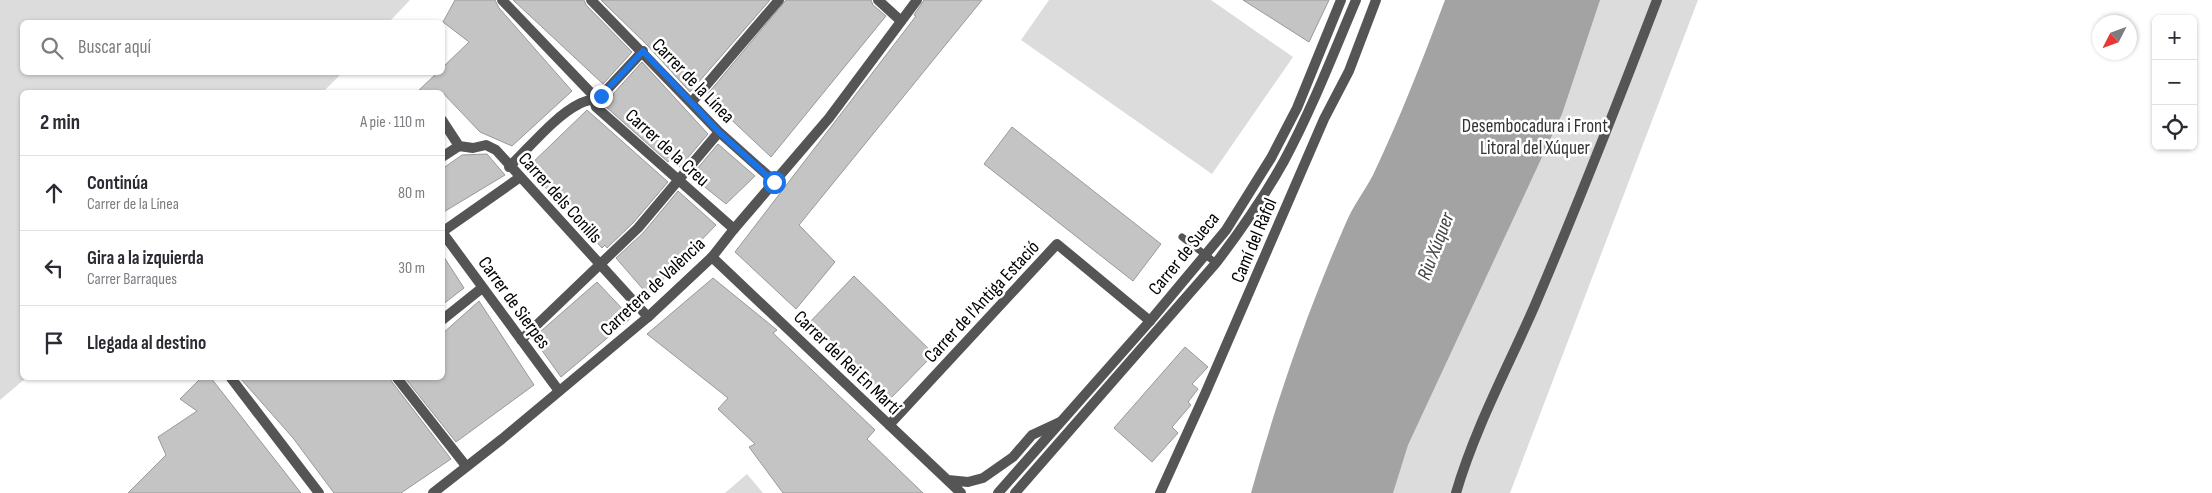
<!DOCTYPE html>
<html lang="es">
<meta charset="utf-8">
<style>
:root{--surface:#fff;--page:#f7f7f7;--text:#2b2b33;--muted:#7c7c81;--line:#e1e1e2}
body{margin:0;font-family:"Sofia Sans Condensed",sans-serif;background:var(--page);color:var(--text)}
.controls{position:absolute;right:15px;top:15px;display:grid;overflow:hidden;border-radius:8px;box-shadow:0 1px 4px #0004}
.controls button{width:45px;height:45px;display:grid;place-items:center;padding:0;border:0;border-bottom:1px solid var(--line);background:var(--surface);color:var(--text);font:25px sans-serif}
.compass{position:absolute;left:2092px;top:15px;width:45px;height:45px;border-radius:50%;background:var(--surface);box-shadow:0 1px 4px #0004;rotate:228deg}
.stop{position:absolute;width:15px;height:15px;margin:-11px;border:4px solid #1a73e8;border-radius:50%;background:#fff}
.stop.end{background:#1a73e8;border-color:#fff;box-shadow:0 1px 5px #0008}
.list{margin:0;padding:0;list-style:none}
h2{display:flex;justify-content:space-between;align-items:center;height:65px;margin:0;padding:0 20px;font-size:21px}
h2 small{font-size:16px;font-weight:400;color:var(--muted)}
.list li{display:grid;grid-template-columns:32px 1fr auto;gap:15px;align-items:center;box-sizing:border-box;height:75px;padding:0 20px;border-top:1px solid var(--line)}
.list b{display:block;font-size:19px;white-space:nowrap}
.list p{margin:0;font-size:16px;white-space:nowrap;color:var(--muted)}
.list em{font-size:16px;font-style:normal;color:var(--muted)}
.icon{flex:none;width:28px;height:28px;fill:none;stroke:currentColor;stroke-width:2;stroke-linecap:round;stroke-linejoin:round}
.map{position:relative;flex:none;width:2212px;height:493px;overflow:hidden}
.search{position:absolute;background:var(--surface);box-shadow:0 1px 4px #0004;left:20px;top:20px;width:425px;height:55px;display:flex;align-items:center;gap:12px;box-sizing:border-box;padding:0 18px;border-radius:8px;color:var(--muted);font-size:19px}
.panel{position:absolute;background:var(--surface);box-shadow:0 1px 4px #0004;left:20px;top:90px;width:425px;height:290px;border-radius:8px}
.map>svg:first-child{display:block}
.green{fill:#dcdcdc}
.water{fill:#a3a3a3}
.building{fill:#c4c4c4;stroke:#999}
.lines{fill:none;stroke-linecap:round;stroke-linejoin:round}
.service{stroke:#555;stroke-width:7}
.minor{stroke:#555;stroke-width:10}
.tertiary{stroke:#555;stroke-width:10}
.route{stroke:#1a73e8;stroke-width:6}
.labels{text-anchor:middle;stroke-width:5;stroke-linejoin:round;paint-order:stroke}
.street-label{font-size:19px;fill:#000;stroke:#fff}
.park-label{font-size:19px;fill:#333;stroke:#fff}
.water-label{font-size:20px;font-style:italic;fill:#444;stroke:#fff}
</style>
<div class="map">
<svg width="2212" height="493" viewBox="0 0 2212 493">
<rect width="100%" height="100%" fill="#fff"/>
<!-- green -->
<path class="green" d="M0 0H410L389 22H22V72L342 73 323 92H22V378H26L0 400Z
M1049 0H1211L1293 57 1212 174 1021 40Z
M1477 0H1698L1510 493H1288Z
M747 474 763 493H725Z"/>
<!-- water -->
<path class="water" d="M1445 0H1600L1562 114 1408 445 1393 493H1251C1276 402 1307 312 1345 225 1352 207 1364 192 1373 175 1400 118 1423 59 1445 0Z"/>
<!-- building -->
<path class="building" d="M455 0H495L499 8 572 91 512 146 480 132 442 92H417L438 72H442V68L469 42 443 22Z
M513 0H584L586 5 632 52 603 84Z
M601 0H770L690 92 648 46Z
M786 0H871L873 5 886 16 771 157 706 96Z
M924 0H982L799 225 835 262 796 309 735 252 916 16 914 15Z
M1243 0H1329L1309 42Z
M642 62 708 134 680 167 670 159 668 162 605 106 614 95 613 94Z
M587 110 668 182 633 223 607 248 605 245 602 248 527 168Z
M1012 127 1161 244 1133 281 984 164Z
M718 144 755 176 726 204 691 176Z
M487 154 505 175 442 213V169L462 155Z
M678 191 716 225 648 295 616 258 643 233Z
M442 254 464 288 442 305Z
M854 276 934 354 888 401 809 323Z
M713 278 777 330 773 333 875 430 867 439 923 493H783L749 447 755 444 718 409 728 398 647 334Z
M597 282 631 318 561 377 533 338Z
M479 301 534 385 456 442 405 378H442V334Z
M1185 347 1208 367 1192 384 1198 389 1188 402 1191 405 1172 427 1178 433 1152 462 1114 428Z
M201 378H211L301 493H128L166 455 158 437 197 411 180 399Z
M240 378H390L392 382 451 459 401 493H334L293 438Z"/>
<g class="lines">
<!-- service -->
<path class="service" d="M1182 237 1216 263"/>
<!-- minor -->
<path class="minor" d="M502 0 592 94 596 107 734 229
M591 0 719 132 774 181
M878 0 901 21
M691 103 779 0
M442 120 459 146 473 148 486 145 496 150 648 317
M442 157 459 146
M509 167C530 147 555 116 579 104 586 100 594 100 601 96L643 51
M519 178 442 232 559 391
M712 257 961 493
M442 320 482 288
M521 340 638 228 719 132
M231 378 319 493
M397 378 466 466
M889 425 1057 244 1150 321
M948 480 968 482 983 478 1013 457 1032 435 1060 422
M1160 493 1205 394 1324 119 1349 71 1376 0
M1456 493C1475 428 1508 367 1535 305 1578 204 1618 102 1657 0"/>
<!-- tertiary -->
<path class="tertiary" d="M433 493 502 439 648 317 712 257 734 229 829 118 917 0
M998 493 1150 321 1226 230 1271 158 1297 108 1341 0
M1015 493 1216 263C1241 230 1264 197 1284 161 1312 109 1333 54 1356 0"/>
</g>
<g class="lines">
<!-- route -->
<path class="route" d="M601 96 643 51 719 132 774 182"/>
</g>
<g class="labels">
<!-- street labels -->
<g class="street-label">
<text transform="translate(694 80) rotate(46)" y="7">Carrer de la Línea</text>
<text transform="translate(668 147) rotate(42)" y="7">Carrer de la Creu</text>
<text transform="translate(561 197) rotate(48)" y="7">Carrer dels Conills</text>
<text transform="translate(1253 240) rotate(-67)" y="7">Camí del Ràfol</text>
<text transform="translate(1183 253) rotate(-51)" y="7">Carrer de Sueca</text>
<text transform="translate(652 286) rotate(-43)" y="7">Carretera de València</text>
<text transform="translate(981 301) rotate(-47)" y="7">Carrer de l'Antiga Estació</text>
<text transform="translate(515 302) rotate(54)" y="7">Carrer de Sierpes</text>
<text transform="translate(848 362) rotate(44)" y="7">Carrer del Rei En Martí</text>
</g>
<!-- park labels -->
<g class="park-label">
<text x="1535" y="132">Desembocadura i Front<tspan x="1535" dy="22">Litoral del Xúquer</tspan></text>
</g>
<!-- water labels -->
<g class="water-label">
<text transform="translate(1435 246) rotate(-69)" y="7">Riu Xúquer</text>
</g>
</g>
</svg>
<div class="controls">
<button>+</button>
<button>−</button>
<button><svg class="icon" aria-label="locate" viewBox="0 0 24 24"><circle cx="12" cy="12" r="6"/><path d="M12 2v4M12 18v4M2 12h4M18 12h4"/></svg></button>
</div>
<svg class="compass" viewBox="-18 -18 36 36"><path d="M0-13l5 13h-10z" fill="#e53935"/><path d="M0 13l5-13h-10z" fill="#7c7c81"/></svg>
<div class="stop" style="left:774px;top:182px"></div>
<div class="stop end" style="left:601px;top:96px"></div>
<div class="search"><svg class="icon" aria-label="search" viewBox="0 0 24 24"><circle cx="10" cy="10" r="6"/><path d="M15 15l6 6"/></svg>Buscar aquí</div>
<section class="panel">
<h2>2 min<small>A pie · 110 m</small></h2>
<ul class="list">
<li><svg class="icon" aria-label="ahead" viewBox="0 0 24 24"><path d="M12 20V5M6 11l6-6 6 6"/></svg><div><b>Continúa</b><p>Carrer de la Línea</p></div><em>80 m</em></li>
<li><svg class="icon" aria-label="left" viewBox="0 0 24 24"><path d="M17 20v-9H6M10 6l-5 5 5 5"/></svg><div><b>Gira a la izquierda</b><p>Carrer Barraques</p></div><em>30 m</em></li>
<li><svg class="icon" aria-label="arrive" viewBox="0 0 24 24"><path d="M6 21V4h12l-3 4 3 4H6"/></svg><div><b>Llegada al destino</b></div></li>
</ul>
</section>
</div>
